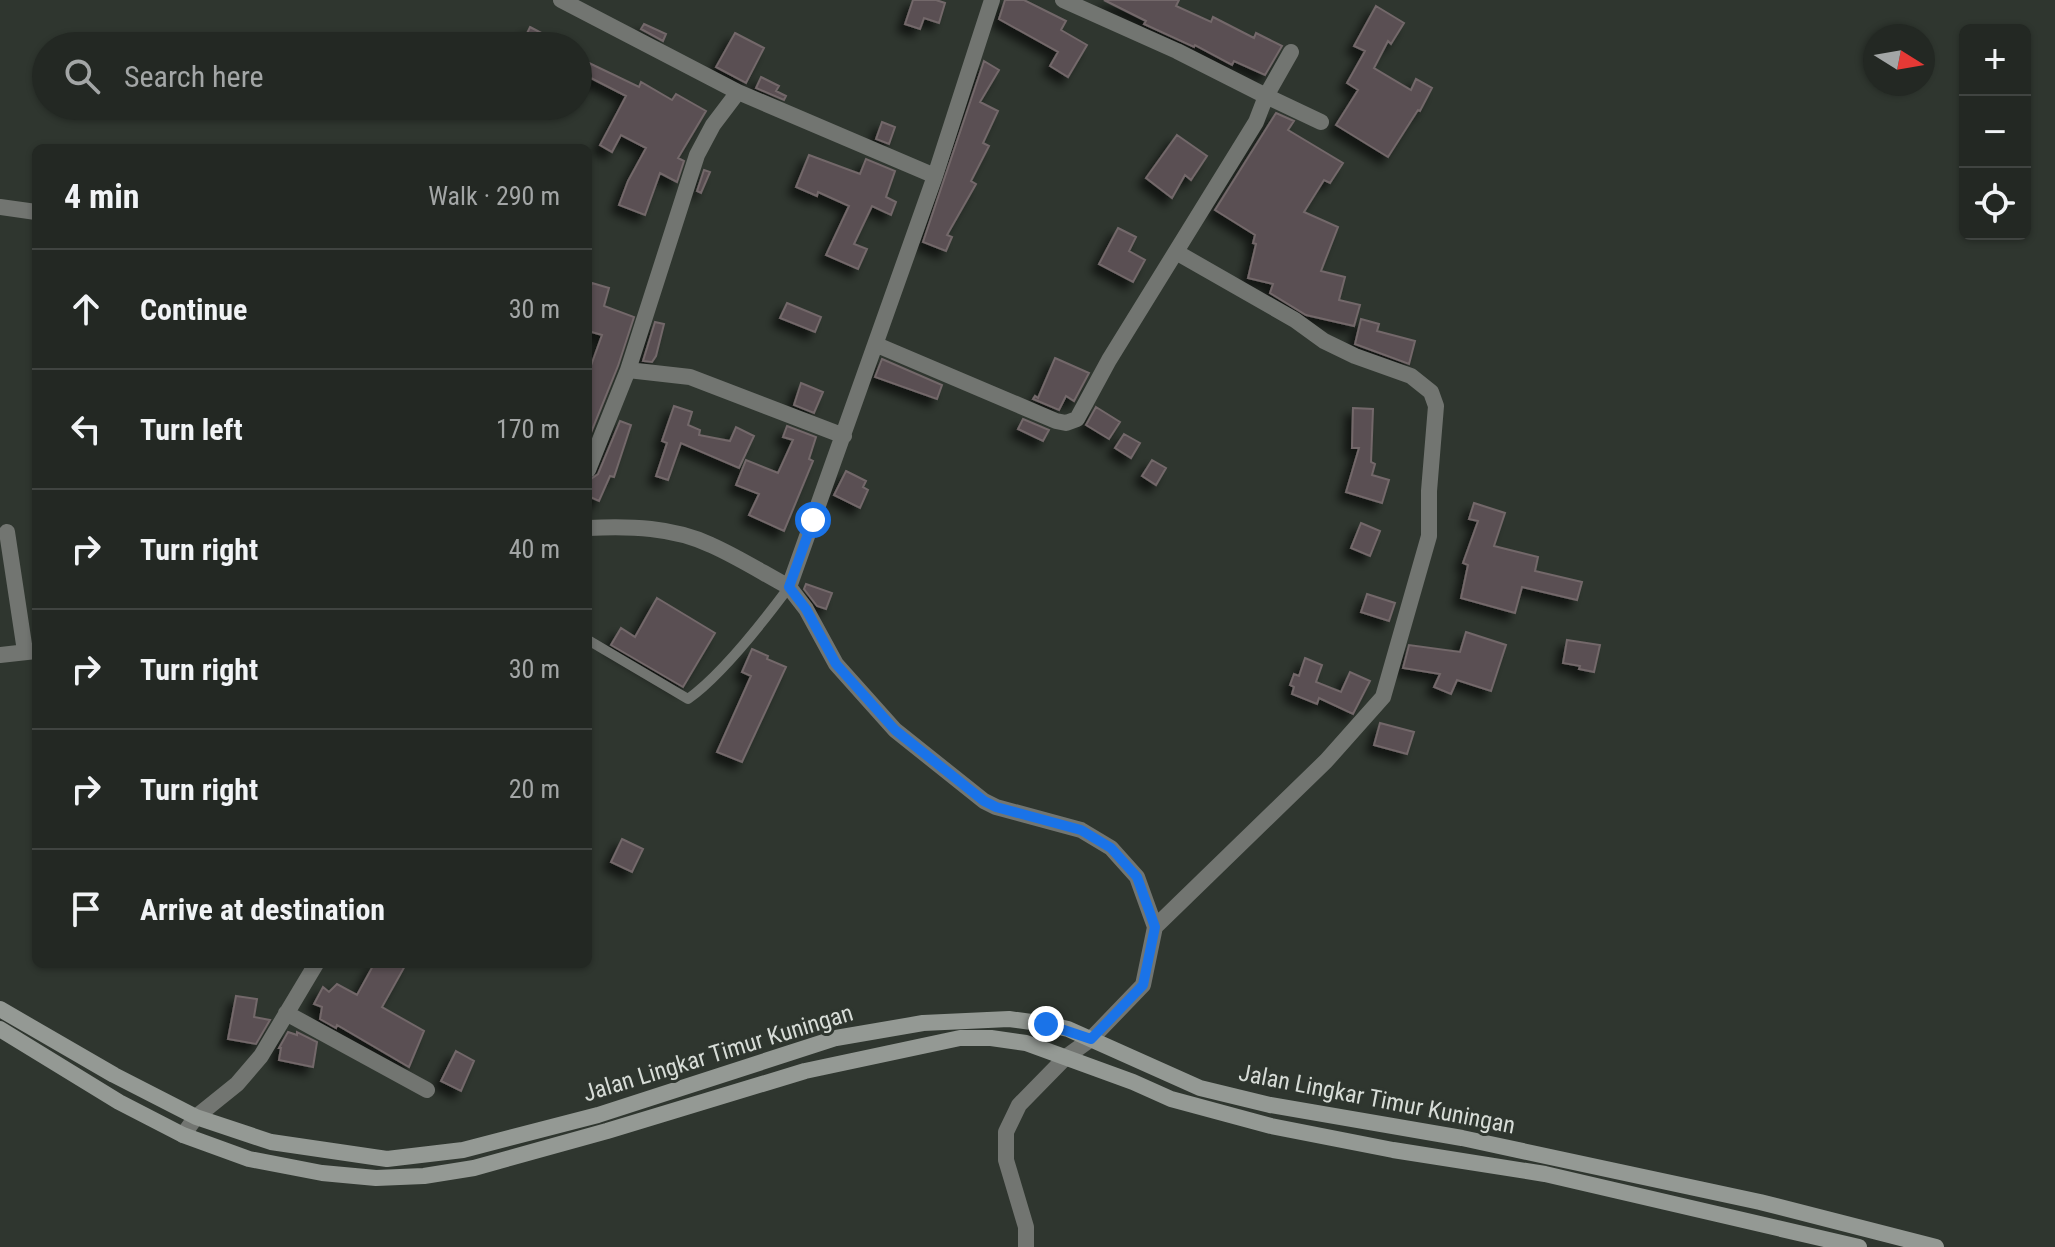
<!DOCTYPE html>
<meta charset="utf-8">
<style>
:root{--surface:#232823;--page:#2b302b;--text:#f1f3f6;--muted:#a3a6a6;--line:#404441}
body{margin:0;font-family:"Roboto Condensed",sans-serif;background:var(--page);color:var(--text)}
.controls{position:absolute;right:24px;top:24px;display:grid;overflow:hidden;border-radius:12px;box-shadow:0 2px 6px #0004}
.controls button{width:72px;height:72px;display:grid;place-items:center;padding:0;border:0;border-bottom:2px solid var(--line);background:var(--surface);color:var(--text);font:40px sans-serif}
.compass{position:absolute;left:1863px;top:24px;width:72px;height:72px;border-radius:50%;background:var(--surface);box-shadow:0 2px 6px #0004;rotate:101deg}
.stop{position:absolute;width:24px;height:24px;margin:-18px;border:6px solid #1a73e8;border-radius:50%;background:#fff}
.stop.end{background:#1a73e8;border-color:#fff;box-shadow:0 2px 8px #0008}
.list{margin:0;padding:0;list-style:none}
h2{display:flex;justify-content:space-between;align-items:center;height:104px;margin:0;padding:0 32px;font-size:34px}
h2 small{font-size:26px;font-weight:400;color:var(--muted)}
.list li{display:grid;grid-template-columns:52px 1fr auto;gap:24px;align-items:center;box-sizing:border-box;height:120px;padding:0 32px;border-top:2px solid var(--line)}
.list b{display:block;font-size:30px;white-space:nowrap}
.list em{font-size:26px;font-style:normal;color:var(--muted)}
.icon{flex:none;width:44px;height:44px;fill:none;stroke:currentColor;stroke-width:2;stroke-linecap:round;stroke-linejoin:round}
.map{position:relative;flex:none;width:2055px;height:1247px;overflow:hidden}
.search{position:absolute;background:var(--surface);box-shadow:0 2px 6px #0004;left:32px;top:32px;width:560px;height:88px;display:flex;align-items:center;gap:20px;box-sizing:border-box;padding:0 28px;border-radius:44px;color:var(--muted);font-size:30px}
.panel{position:absolute;background:var(--surface);box-shadow:0 2px 6px #0004;left:32px;top:144px;width:560px;height:824px;border-radius:12px}
.map>svg:first-child{display:block}
.building{fill:#5a4f52;stroke:#73686a;stroke-width:2;filter:url(#shadow)}
.lines{fill:none;stroke-linecap:round;stroke-linejoin:round}
.service{stroke:#727571;stroke-width:10}
.minor{stroke:#727571;stroke-width:16}
.secondary{stroke:#949994;stroke-width:16}
.route{stroke:#1a73e8;stroke-width:10}
.labels{text-anchor:middle;stroke-width:6;stroke-linejoin:round;paint-order:stroke}
.street-label{font-size:24px;fill:#d7dcd7;stroke:#2f362f}
</style>
<div class="map">
<svg width="2055" height="1247" viewBox="0 0 2055 1247">
<defs>
<filter id="shadow"><feDropShadow dx="-7" dy="7" stdDeviation="4" flood-color="#0009"/></filter>
</defs>
<rect width="100%" height="100%" fill="#2f362f"/>
<!-- building -->
<path class="building" d="M913 0H936L945 3 939 23 924 18 920 29 905 24Z
M1005 0H1024L1066 21 1061 30 1087 45 1068 77 1050 66 1058 52 999 19Z
M1104 0H1179L1176 6 1211 22 1213 17 1254 38 1256 33 1282 46 1265 75 1234 61 1232 65 1195 45 1194 47 1144 24 1146 21Z
M1376 6 1404 23 1391 44 1388 41 1374 68 1411 90 1416 79 1432 88 1420 111 1418 110 1388 157 1336 125 1358 90 1347 83 1365 51 1354 46Z
M644 24 666 34 663 41 641 29Z
M530 27 566 46H521Z
M735 33 764 48 746 83 716 67Z
M984 61 999 70 980 102 998 111 983 143 989 146 971 181 976 184 947 235 952 237 946 251 923 242Z
M589 63 639 87 641 82 672 100 676 94 706 111 678 158 684 161 677 182 660 173 645 215 619 205 628 181 646 148 621 135 612 152 600 145 626 96 583 74Z
M761 77 779 86 776 91 786 96 784 100 756 88Z
M1276 113 1294 121 1288 130 1343 163 1330 183 1324 180 1304 212 1338 227 1321 271 1345 277 1339 300 1360 305 1354 326 1306 315 1270 293 1273 284 1248 278 1256 244 1253 243 1255 235 1215 210Z
M882 122 895 127 889 144 876 139Z
M1177 135 1207 156 1191 180 1185 175 1172 198 1146 178Z
M809 155 860 174 866 159 895 171 886 197 896 202 891 215 872 206 854 244 867 249 858 269 826 255 849 206 818 192 817 196 796 187Z
M704 170 710 172 701 193 697 191Z
M1118 228 1136 237 1129 251 1145 260 1133 282 1099 264Z
M592 283 609 288 604 306 634 317 618 366 588 440V374L602 335 588 331V295Z
M787 303 821 317 815 332 780 318Z
M1361 319 1379 324 1377 331 1415 341 1409 364 1355 344Z
M655 322 664 324 656 356 652 362 643 361Z
M1055 358 1089 373 1074 401 1066 396 1059 410 1033 399 1035 396 1038 398Z
M882 359 942 385 937 399 875 377Z
M801 383 823 392 814 413 794 405Z
M674 406 692 412 688 425 700 430 699 435 730 441 736 427 754 436 739 468 681 443 668 480 656 476 667 443 662 441Z
M1096 407 1120 422 1109 439 1086 425Z
M1353 408 1373 409 1371 462 1375 464 1372 475 1389 480 1382 503 1346 492 1359 448H1352Z
M1023 419 1049 430 1043 441 1018 429Z
M620 421 631 425 614 477 610 476 599 501 588 496V481L598 474Z
M787 426 816 437 809 459 813 461 784 531 749 515 759 494 736 485 746 460 778 473 793 440 783 437Z
M1124 434 1140 443 1131 458 1115 448Z
M1152 460 1166 468 1156 485 1142 476Z
M846 471 866 481 863 487 868 490 860 508 834 495Z
M1474 503 1505 513 1494 546 1538 557 1535 571 1582 582 1577 600 1522 587 1515 613 1461 598 1468 565 1463 563 1478 521 1469 519Z
M1361 523 1380 531 1370 556 1351 548Z
M806 584 832 593 826 609 817 606 804 589Z
M1367 594 1395 603 1389 621 1361 612Z
M657 598 715 633 683 687 611 645 621 628 635 637Z
M1466 632 1506 645 1491 691 1457 680 1451 694 1434 687 1440 674 1403 668 1409 645 1460 652Z
M1567 640 1600 645 1594 672 1579 669 1580 666 1563 663Z
M752 649 768 656 767 659 786 667 742 762 717 752 751 676 742 672Z
M1305 658 1322 665 1316 682 1341 692 1350 672 1370 681 1353 714 1319 698 1317 704 1292 694 1294 687 1290 685 1294 674 1299 676Z
M1380 723 1414 732 1407 754 1374 745Z
M622 839 643 849 632 872 611 862Z
M374 964H406L382 1007 424 1031 409 1067 337 1025 336 1028 320 1019 322 1007 314 1004 323 987 329 992 337 984 357 995Z
M236 996 257 999 254 1017 270 1020 256 1044 228 1039Z
M288 1032 297 1035V1032L317 1042 313 1067 279 1060 281 1048H279Z
M456 1051 474 1061 461 1091 441 1081Z"/>
<g class="lines">
<!-- service -->
<path class="service" d="M588 640 688 699C723 674 763 622 789 587"/>
<!-- minor -->
<path class="minor" d="M561 0 738 92
M992 0 935 176 789 587 806 609 836 664 895 730 984 801 996 807 1081 830 1111 848 1137 877 1155 927 1143 985 1091 1039 1066 1057 1019 1105 1006 1132V1160L1026 1227V1247
M1291 52 1266 96 1321 122
M0 207 36 212
M877 345 1056 421 1066 423 1077 419 1109 360 1256 122 1266 96 1177 51 1063 0
M628 370 690 377 844 436
M588 470 628 370 697 155 713 125 738 92 935 176
M588 528C630 526 673 527 711 545 738 557 763 573 789 587
M7 532 25 651
M0 655 36 651
M1155 927 1326 761 1383 697 1429 536V491L1436 406 1431 392 1411 376 1355 356 1324 341 1295 320 1176 252
M286 1013 427 1090
M183 1135 196 1117 237 1084 261 1056 316 964"/>
<!-- secondary -->
<path class="secondary" d="M0 1009 114 1075 196 1117 271 1142 387 1159 463 1150 598 1115 836 1038 923 1023 1009 1019 1046 1024 1068 1029 1200 1088 1270 1105 1462 1138 1760 1202 1936 1247
M0 1029 119 1102 183 1135 249 1159 322 1173 376 1178 424 1176 474 1168 607 1131 805 1071 960 1038H991L1026 1043 1133 1082 1171 1099 1271 1126 1393 1150 1545 1174 1859 1247"/>
</g>
<g class="lines">
<!-- route -->
<path class="route" d="M813 520 789 587 806 609 836 664 895 730 984 801 996 807 1081 830 1111 848 1137 877 1155 927 1143 985 1091 1039 1046 1024"/>
</g>
<g class="labels">
<!-- street labels -->
<g class="street-label">
<text transform="translate(718 1053) rotate(-17)" y="8">Jalan Lingkar Timur Kuningan</text>
<text transform="translate(1377 1099) rotate(11)" y="8">Jalan Lingkar Timur Kuningan</text>
</g>
</g>
</svg>
<div class="controls">
<button>+</button>
<button>−</button>
<button><svg class="icon" aria-label="locate" viewBox="0 0 24 24"><circle cx="12" cy="12" r="6"/><path d="M12 2v4M12 18v4M2 12h4M18 12h4"/></svg></button>
</div>
<svg class="compass" viewBox="-18 -18 36 36"><path d="M0-13l5 13h-10z" fill="#e53935"/><path d="M0 13l5-13h-10z" fill="#a3a6a6"/></svg>
<div class="stop" style="left:813px;top:520px"></div>
<div class="stop end" style="left:1046px;top:1024px"></div>
<div class="search"><svg class="icon" aria-label="search" viewBox="0 0 24 24"><circle cx="10" cy="10" r="6"/><path d="M15 15l6 6"/></svg>Search here</div>
<section class="panel">
<h2>4 min<small>Walk · 290 m</small></h2>
<ul class="list">
<li><svg class="icon" aria-label="ahead" viewBox="0 0 24 24"><path d="M12 20V5M6 11l6-6 6 6"/></svg><div><b>Continue</b></div><em>30 m</em></li>
<li><svg class="icon" aria-label="left" viewBox="0 0 24 24"><path d="M17 20v-9H6M10 6l-5 5 5 5"/></svg><div><b>Turn left</b></div><em>170 m</em></li>
<li><svg class="icon" aria-label="right" viewBox="0 0 24 24"><path d="M7 20v-9h11M14 6l5 5-5 5"/></svg><div><b>Turn right</b></div><em>40 m</em></li>
<li><svg class="icon" aria-label="right" viewBox="0 0 24 24"><path d="M7 20v-9h11M14 6l5 5-5 5"/></svg><div><b>Turn right</b></div><em>30 m</em></li>
<li><svg class="icon" aria-label="right" viewBox="0 0 24 24"><path d="M7 20v-9h11M14 6l5 5-5 5"/></svg><div><b>Turn right</b></div><em>20 m</em></li>
<li><svg class="icon" aria-label="arrive" viewBox="0 0 24 24"><path d="M6 21V4h12l-3 4 3 4H6"/></svg><div><b>Arrive at destination</b></div></li>
</ul>
</section>
</div>
